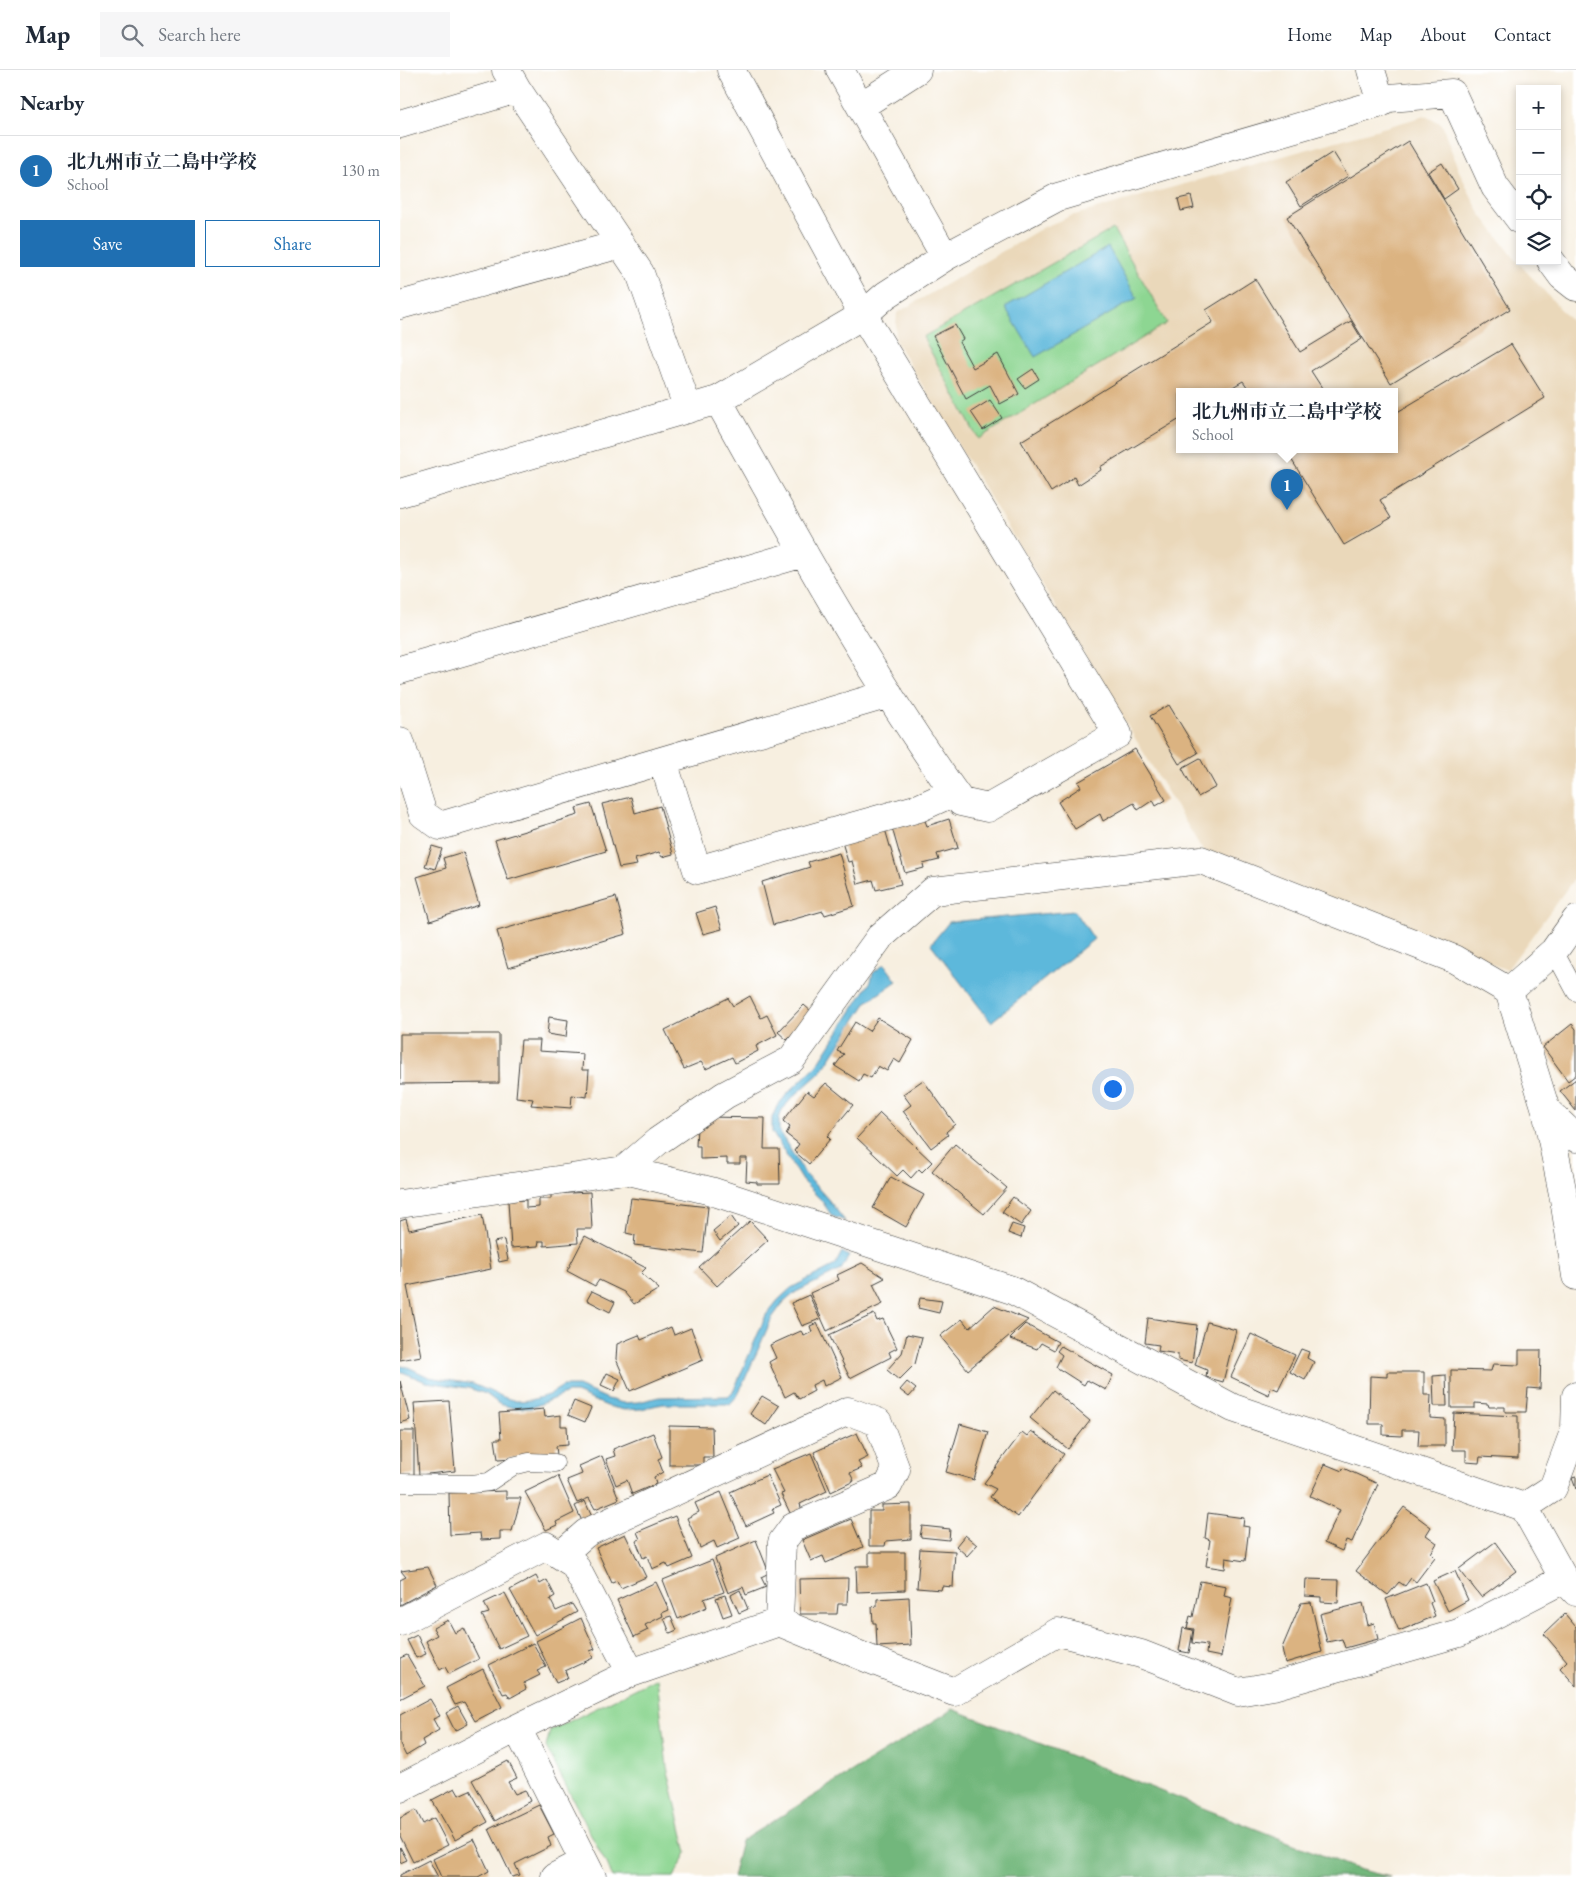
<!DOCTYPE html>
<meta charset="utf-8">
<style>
:root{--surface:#fff;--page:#f6f6f7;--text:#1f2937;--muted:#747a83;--line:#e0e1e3;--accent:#1f6fb2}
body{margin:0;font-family:"EB Garamond","Noto Serif JP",serif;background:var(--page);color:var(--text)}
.controls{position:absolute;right:15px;top:15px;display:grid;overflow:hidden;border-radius:0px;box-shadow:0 2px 8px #0003}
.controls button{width:45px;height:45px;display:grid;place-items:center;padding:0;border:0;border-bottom:1px solid var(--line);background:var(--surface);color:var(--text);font:25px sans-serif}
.you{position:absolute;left:712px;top:1018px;width:18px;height:18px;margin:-12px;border:4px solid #fff;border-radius:50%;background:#1a73e8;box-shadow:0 0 0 8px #1a73e833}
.badge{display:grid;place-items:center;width:32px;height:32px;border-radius:50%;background:var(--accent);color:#fff;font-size:16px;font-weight:700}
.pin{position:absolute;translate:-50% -41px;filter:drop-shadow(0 1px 2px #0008)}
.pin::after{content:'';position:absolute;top:26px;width:18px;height:15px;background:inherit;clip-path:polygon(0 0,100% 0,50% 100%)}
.popup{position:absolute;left:776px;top:318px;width:222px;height:65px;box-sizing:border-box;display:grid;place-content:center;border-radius:0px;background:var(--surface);filter:drop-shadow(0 1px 4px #0005);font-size:16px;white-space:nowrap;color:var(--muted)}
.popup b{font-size:19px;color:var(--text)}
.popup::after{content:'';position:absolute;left:50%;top:100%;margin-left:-10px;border:10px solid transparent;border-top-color:var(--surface)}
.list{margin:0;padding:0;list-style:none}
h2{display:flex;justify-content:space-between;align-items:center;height:65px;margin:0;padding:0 20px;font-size:21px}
h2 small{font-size:16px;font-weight:400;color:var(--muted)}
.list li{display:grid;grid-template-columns:32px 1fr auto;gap:15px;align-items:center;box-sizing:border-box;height:70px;padding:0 20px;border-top:1px solid var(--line)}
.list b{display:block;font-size:19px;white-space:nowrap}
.list p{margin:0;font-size:16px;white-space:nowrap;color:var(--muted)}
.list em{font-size:16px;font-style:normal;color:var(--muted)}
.actions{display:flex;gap:10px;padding:15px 20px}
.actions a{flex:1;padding:11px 0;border:1px solid var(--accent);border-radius:0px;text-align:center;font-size:18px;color:var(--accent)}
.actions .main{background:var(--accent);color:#fff}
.icon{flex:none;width:28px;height:28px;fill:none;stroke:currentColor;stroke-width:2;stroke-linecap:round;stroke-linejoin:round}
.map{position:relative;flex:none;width:1176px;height:1807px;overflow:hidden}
header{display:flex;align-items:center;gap:30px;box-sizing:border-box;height:70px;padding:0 25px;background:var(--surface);border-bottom:1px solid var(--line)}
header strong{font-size:24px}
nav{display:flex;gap:28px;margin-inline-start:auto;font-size:18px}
.search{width:350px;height:45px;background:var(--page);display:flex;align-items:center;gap:12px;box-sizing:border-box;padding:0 18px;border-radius:0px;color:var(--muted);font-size:19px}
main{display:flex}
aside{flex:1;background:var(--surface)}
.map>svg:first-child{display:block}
.built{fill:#ead8ba;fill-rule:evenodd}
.green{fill:#8dd692;stroke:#547957}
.forest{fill:#72b77c;stroke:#476a4c}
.water{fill:#5db8db;stroke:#3c6a7c}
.building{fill:#dbb381}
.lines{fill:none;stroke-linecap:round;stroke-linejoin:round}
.service-casing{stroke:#3d3c39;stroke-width:19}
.minor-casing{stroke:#3d3c39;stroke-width:29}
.service{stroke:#fff;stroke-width:18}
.minor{stroke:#fff;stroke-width:28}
</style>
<header>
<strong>Map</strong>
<div class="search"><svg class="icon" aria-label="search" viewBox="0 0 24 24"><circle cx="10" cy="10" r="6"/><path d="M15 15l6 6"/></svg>Search here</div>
<nav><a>Home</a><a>Map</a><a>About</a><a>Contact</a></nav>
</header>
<main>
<aside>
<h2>Nearby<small></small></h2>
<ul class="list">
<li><span class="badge">1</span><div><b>北九州市立二島中学校</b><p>School</p></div><em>130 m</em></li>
</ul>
<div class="actions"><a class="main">Save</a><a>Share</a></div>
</aside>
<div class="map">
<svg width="1176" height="1807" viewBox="0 0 1176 1807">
<rect width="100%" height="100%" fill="#fff"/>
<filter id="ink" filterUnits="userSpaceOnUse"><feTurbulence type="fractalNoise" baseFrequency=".02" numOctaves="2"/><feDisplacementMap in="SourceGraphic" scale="10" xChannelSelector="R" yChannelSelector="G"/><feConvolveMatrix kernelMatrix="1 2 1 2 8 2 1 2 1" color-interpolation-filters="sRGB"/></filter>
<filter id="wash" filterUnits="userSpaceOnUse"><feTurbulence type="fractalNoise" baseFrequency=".0096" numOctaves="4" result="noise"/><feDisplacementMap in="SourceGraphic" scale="20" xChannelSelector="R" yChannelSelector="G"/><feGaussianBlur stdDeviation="1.12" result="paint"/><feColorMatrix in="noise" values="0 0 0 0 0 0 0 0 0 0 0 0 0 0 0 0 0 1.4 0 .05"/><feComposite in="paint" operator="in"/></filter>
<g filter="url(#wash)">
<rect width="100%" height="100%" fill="#f7efe0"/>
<!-- built -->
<path class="built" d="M1025 46 1042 54 1058 99 1079 142 1115 189 1176 256V806L1107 900 803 781 495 270 497 243 644 157 671 146ZM780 321H994V379H780Z"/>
<!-- green -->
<path class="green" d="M713 159 767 253 578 369 523 267Z
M257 1608 267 1697 287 1783 274 1807H213L146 1677 150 1661Z"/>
<!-- forest -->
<path class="forest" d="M553 1639 957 1799 990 1807H332L341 1771Z"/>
<!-- water -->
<path class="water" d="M708 177 737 228 635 287 605 237Z
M675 841 694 869 591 952 531 874 549 852Z
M484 894 497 911 467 932 421 1002 391 1029 382 1040 379 1049V1061L405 1104 427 1128 445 1151 432 1146 421 1130 402 1111 372 1062V1048L377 1036 389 1022 417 995 471 911 473 903Z
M442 1182 449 1186 441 1200 396 1222 383 1233 372 1248 338 1325 330 1334H262L241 1339 224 1340 207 1336 176 1323H167L131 1338H114L99 1334 86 1324 68 1318 26 1312 0 1301V1296L8 1297 29 1307 73 1314 106 1328 116 1331 131 1330 148 1325 163 1316H178L208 1329 223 1333 238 1332 260 1327 328 1326 333 1322 366 1245 378 1230 391 1218 435 1195Z"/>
<g id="blocks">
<!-- building -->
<path class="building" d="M1008 71 1110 239 991 313 887 147Z
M933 82 948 106 901 136 886 112Z
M1042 93 1058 119 1044 129 1028 102Z
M791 126 794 138 781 141 778 129Z
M855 209 900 282 951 251 962 269 911 301 924 321H850L843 311 826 321H780V349L700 397 701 400 678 415 674 407 651 422 621 371 813 252 806 240Z
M555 255 563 269 559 272 573 298 598 284 619 324 600 334 590 315 566 329 533 266Z
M1111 274 1145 328 980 430 991 448 944 475 885 379H994V344Z
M633 299 639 309 625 318 618 309Z
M590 330 602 348 583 360 571 342Z
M769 635 798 683 779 694 750 646Z
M735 679 766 730 756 736 753 730 738 740 734 733 703 751 700 744 675 759 658 732 681 717 678 712Z
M800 688 816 717 798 727 782 698Z
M231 727 235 743 260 736 273 784 262 787 259 782 235 789 237 795 219 798 202 734Z
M191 734 206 781 108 810 95 770 178 745 176 738Z
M524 748 527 756 549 749 558 778 537 784 539 790 523 794 524 798 505 803 492 758Z
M485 759 501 814 476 820 473 810 458 814 452 791 448 792 442 772Z
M32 776 42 779 35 799 25 796Z
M63 782 79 835 30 851 17 807 46 798 43 788Z
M439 783 454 836 425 845 423 841 373 855 362 812 410 797 408 792Z
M216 827 226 864 108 898 97 861Z
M315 837 322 859 303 864 296 843Z
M350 926 361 948 367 945 377 965 356 976 358 981 335 993 332 987 306 999 301 992 284 999 265 960 328 928 333 936Z
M404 935 413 943 387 970 378 962Z
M149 947 168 950 166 967 147 964Z
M478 948 513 970 500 993 494 989 487 1001 478 996 471 1008 463 1004 459 1011 435 996 444 984 437 981 455 952 469 961Z
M1172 954 1176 959V1005L1168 1011 1143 977Z
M0 964H99V1013L0 1014Z
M121 970H140L139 981 183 984 182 1000H189L187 1027 172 1025 171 1038 131 1035 133 1029 116 1027Z
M1176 1009V1041L1160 1021Z
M523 1010 555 1054 546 1062 548 1065 531 1078 503 1041 511 1035 503 1024Z
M426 1013 453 1035 427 1066 430 1069 409 1094 394 1081 399 1074 386 1064 390 1057 383 1051 407 1021 414 1026Z
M480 1043 532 1092 522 1102 519 1099 511 1108 503 1100 497 1106 457 1068Z
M305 1047 365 1048 364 1079H379L380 1114H357V1112L346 1111 347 1088H340V1094H327V1088L300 1089V1076H296L297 1057H305Z
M555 1074 607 1118 584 1144 532 1101Z
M491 1107 524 1125 506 1157 473 1138Z
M190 1122 192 1159H177L178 1173 144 1176V1171H139L138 1176 111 1178 108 1131 126 1130V1138L139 1137V1129H151V1124Z
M613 1127 631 1141 621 1155 602 1142Z
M231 1128 308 1137 303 1183 234 1175 235 1165 226 1163Z
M82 1145 91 1199 7 1216 21 1286 0 1290V1151L6 1149 9 1160Z
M331 1146 338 1156 320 1171 313 1161Z
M350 1151 368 1170 317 1216 299 1197Z
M612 1154 624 1158 621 1168 608 1163Z
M185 1166 246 1198 241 1203 259 1219 234 1234 224 1222 199 1210 195 1216 167 1201Z
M104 1170 108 1190 99 1192 94 1172Z
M462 1193 485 1208 473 1214 483 1234 427 1261 410 1223 439 1210 437 1205Z
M192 1221 215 1232 210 1242 187 1230Z
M409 1225 420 1249 402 1256 391 1233Z
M520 1228 542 1231 539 1243 518 1238Z
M594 1236 628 1250 568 1300 540 1266 562 1249 569 1258Z
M474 1244 477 1251 483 1249 497 1278 489 1282 491 1287 450 1308 429 1265Z
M748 1248 797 1255 792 1293 778 1290V1284L758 1281 759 1275 745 1273Z
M807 1252 836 1260 823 1312 806 1307 807 1300 795 1295Z
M417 1253 442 1307 424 1316 422 1310 412 1315 414 1321 399 1329 394 1322 385 1327 369 1292 376 1288 370 1275 401 1261 404 1266 412 1262 410 1256Z
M625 1254 658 1272 654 1280 641 1273 637 1279 610 1269Z
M271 1257 274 1265 291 1258 303 1290 230 1321 216 1289 217 1274 239 1265 241 1270Z
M507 1264 522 1267 515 1294 499 1310 487 1300 502 1283Z
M851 1264 895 1285 878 1320 871 1317 869 1325 831 1307Z
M661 1276 713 1305 706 1320 687 1310 684 1315 656 1297 662 1285 657 1281Z
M901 1279 909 1282 907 1288 914 1292 905 1310 890 1302Z
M1119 1280H1141L1140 1319 1128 1318 1126 1342H1105V1337H1089L1088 1334 1075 1333V1338H1051V1300L1091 1301 1093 1294 1119 1295Z
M987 1302H1024V1325H1031L1030 1348 1045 1349V1376H1018L1019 1360H1002V1366L983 1365V1354H969L970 1306 987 1307Z
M207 1303 220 1309 214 1321 201 1315Z
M1046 1305 1047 1336H1034L1033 1306Z
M0 1311 10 1350 0 1353Z
M507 1312 516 1319 509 1327 500 1320Z
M653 1320 690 1351 668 1379 630 1348Z
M362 1326 379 1336 366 1355 350 1344Z
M49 1331 55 1401 19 1405 14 1333Z
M174 1331 191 1338 185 1352 168 1345Z
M144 1339 145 1347 161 1345V1356H167L168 1375 156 1376 157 1385 98 1389 95 1369H101L99 1343Z
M1054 1343 1118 1346V1389L1080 1387 1079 1393 1066 1392V1380H1052Z
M560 1354 588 1362 574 1410 546 1402Z
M269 1356 312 1357 313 1387H303V1395H269Z
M0 1361H14V1405H0Z
M631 1361 664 1384 618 1447 590 1427 596 1419 584 1413 622 1362 627 1366Z
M253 1363 262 1387 258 1389 263 1402 254 1407 256 1414 232 1424 227 1410 216 1415 206 1389 215 1386 213 1379Z
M457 1363 468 1387 458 1392 462 1398 450 1403 454 1411 431 1422 414 1382Z
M411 1383 427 1421 400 1434 402 1441 391 1445 381 1424 384 1423 372 1399Z
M202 1386 219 1429 195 1439 189 1428 177 1433 167 1410 182 1404 179 1396Z
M925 1394 942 1401 943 1398 978 1414 952 1472 946 1470 942 1481 924 1473 940 1440 910 1426Z
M367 1405 381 1435 372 1439 374 1443 346 1456 330 1422Z
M158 1406 174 1443 156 1452 157 1455 146 1460 125 1422Z
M1176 1407V1419L1172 1408Z
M106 1421V1428H121L112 1461H100V1469L81 1470 80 1463 50 1465 49 1423Z
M321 1422 340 1468 317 1478 314 1471 300 1478 287 1448 299 1442 295 1433Z
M185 1431 192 1447 182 1451 175 1436Z
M511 1434V1469L486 1471 485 1476H469V1441H482V1435Z
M1004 1437 1031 1457 1026 1465 1037 1473 1031 1483 1035 1487 1016 1512 1011 1508 1005 1516 999 1512 988 1525 956 1501Z
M808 1443 844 1448 843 1456 849 1457 845 1491 826 1488 825 1499 806 1496 810 1470 805 1468Z
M275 1446 292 1488 269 1498 266 1493 252 1499 247 1486 243 1488 236 1471 240 1469 237 1462Z
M451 1449 463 1477 426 1493 423 1486 411 1491 402 1470Z
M522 1456 550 1459 549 1470 520 1467Z
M225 1464 246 1507 221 1518 217 1511 212 1513 196 1478Z
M565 1465 577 1475 567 1486 556 1476Z
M356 1470 369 1503 361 1507 366 1517 346 1525 343 1517 328 1523 315 1488Z
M1095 1472 1116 1501 1081 1527 1059 1499Z
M520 1479 555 1481 553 1517 542 1516 541 1520 517 1518Z
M469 1482H505V1520L457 1522 456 1496H469Z
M312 1490 324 1522 304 1529 307 1537 278 1549 263 1510Z
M28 1497 37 1515 0 1535V1510L6 1507 1 1501Z
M1055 1501 1068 1530 1048 1541 1033 1511Z
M136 1506 140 1514 147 1510 155 1526 150 1529 156 1541 172 1534 177 1542 135 1565 110 1520Z
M448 1508 447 1534H438L437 1544H400L399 1509Z
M906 1509 939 1510 938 1533 921 1532V1527L905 1526Z
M800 1511 826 1516 824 1526 832 1528 821 1587 806 1584 807 1575 792 1573 794 1559 787 1558 790 1546 793 1547Z
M256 1512 269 1540 262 1543 263 1546 245 1555 248 1560 234 1567 217 1530Z
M1026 1513 1033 1531 1030 1533 1035 1546 999 1561 986 1529Z
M340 1520 348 1539 339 1543 331 1525Z
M105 1523 127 1566 99 1579 82 1545 89 1543 84 1533Z
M325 1525 332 1544 323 1547 316 1528Z
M509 1527 511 1575 477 1577 476 1553H473L472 1537 477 1536V1529Z
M911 1532 922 1582 885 1593 882 1578 901 1533Z
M963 1533 968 1555 974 1553 978 1569 945 1578 942 1569 927 1572 920 1544Z
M1165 1544 1176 1557V1616L1160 1598 1167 1591 1144 1564Z
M271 1546 277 1560 270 1563 264 1548Z
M181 1548 195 1579 190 1581 193 1588 165 1601 168 1608 156 1613 136 1571Z
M48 1550 55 1563 64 1558 79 1589 49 1604 45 1597 40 1600 26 1571 37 1565 33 1558Z
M783 1558 793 1560 789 1583 779 1581Z
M17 1565 26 1584 16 1588 7 1570Z
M133 1573 146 1597 137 1601 140 1605 124 1613 126 1619 110 1628 107 1623 103 1624 89 1595Z
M7 1585 25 1616 0 1629V1588Z
M83 1599 102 1637 75 1651 64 1632 55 1635 46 1618Z
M30 1629 40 1646 33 1649 39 1660 22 1670 24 1675 6 1686 0 1674V1645Z
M58 1636 68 1654 55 1661 46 1643Z
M108 1691 117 1708 108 1712 115 1724 125 1720 130 1731 95 1751 72 1710Z
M55 1718 59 1725 70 1720 88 1752 55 1770 32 1730Z
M139 1735 154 1764 148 1767 151 1776 115 1794 120 1805 112 1807 89 1759Z
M16 1740 23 1754 34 1748 48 1775 13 1792 0 1766V1748Z
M74 1769 89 1801 78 1807H41L33 1789Z
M0 1777 7 1790 0 1793Z
M29 1790 38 1807H0V1805Z"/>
</g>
</g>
<g filter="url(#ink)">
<use href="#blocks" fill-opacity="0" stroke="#3d3c39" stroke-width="1"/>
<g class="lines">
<defs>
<path id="service" d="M1154 881 1176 922
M0 1413 71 1414 89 1412 113 1396 129 1392 155 1393"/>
<path id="minor" d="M106 0 117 19 240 203 288 339
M440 0 545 187
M971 0 981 33
M461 36 517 0
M0 54 117 19
M1151 191 1162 206 1176 217
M0 235 221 174
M318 330C394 467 470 605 561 732L588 738 718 664 463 245 331 0
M0 423 318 330 463 245 486 225 545 187 658 127 981 33 989 28 1052 23 1095 117 1120 150
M0 600 404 483
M0 671 23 744 40 756 489 624
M263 691 297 800 519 738 554 722
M1109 921 1154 881 1176 850
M1146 1040 1176 1068
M224 1100 258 1071 325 1025 391 990 480 867 533 821 801 790 1054 889 1109 921 1146 1040 1164 1129 1176 1206
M0 1134 224 1100 311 1121 612 1220 833 1338 1124 1437 1164 1509 1176 1522
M1124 1437 1153 1418 1175 1359 1176 1326
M161 1485 186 1463 448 1341 478 1352 496 1400 488 1416 393 1457 382 1472 379 1552
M0 1552 146 1476 174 1494 231 1603
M117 1658 192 1807
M0 1718 117 1658 231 1603 379 1552 469 1589 554 1622 658 1562 741 1584 838 1622 873 1616 1059 1563 1164 1509
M155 1807 184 1792"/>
</defs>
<!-- service casing -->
<use href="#service" class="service-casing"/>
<!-- minor casing -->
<use href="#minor" class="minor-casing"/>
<!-- service -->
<use href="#service" class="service"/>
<!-- minor -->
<use href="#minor" class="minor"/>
</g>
</g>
</svg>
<div class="controls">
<button>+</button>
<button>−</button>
<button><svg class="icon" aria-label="locate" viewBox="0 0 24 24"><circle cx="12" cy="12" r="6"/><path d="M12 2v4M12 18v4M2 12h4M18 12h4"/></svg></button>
<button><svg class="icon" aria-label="layers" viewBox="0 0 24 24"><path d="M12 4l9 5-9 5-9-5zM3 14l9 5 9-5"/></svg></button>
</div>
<div class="you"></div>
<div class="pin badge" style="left:887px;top:440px">1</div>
<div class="popup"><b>北九州市立二島中学校</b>School</div>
</div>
</main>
